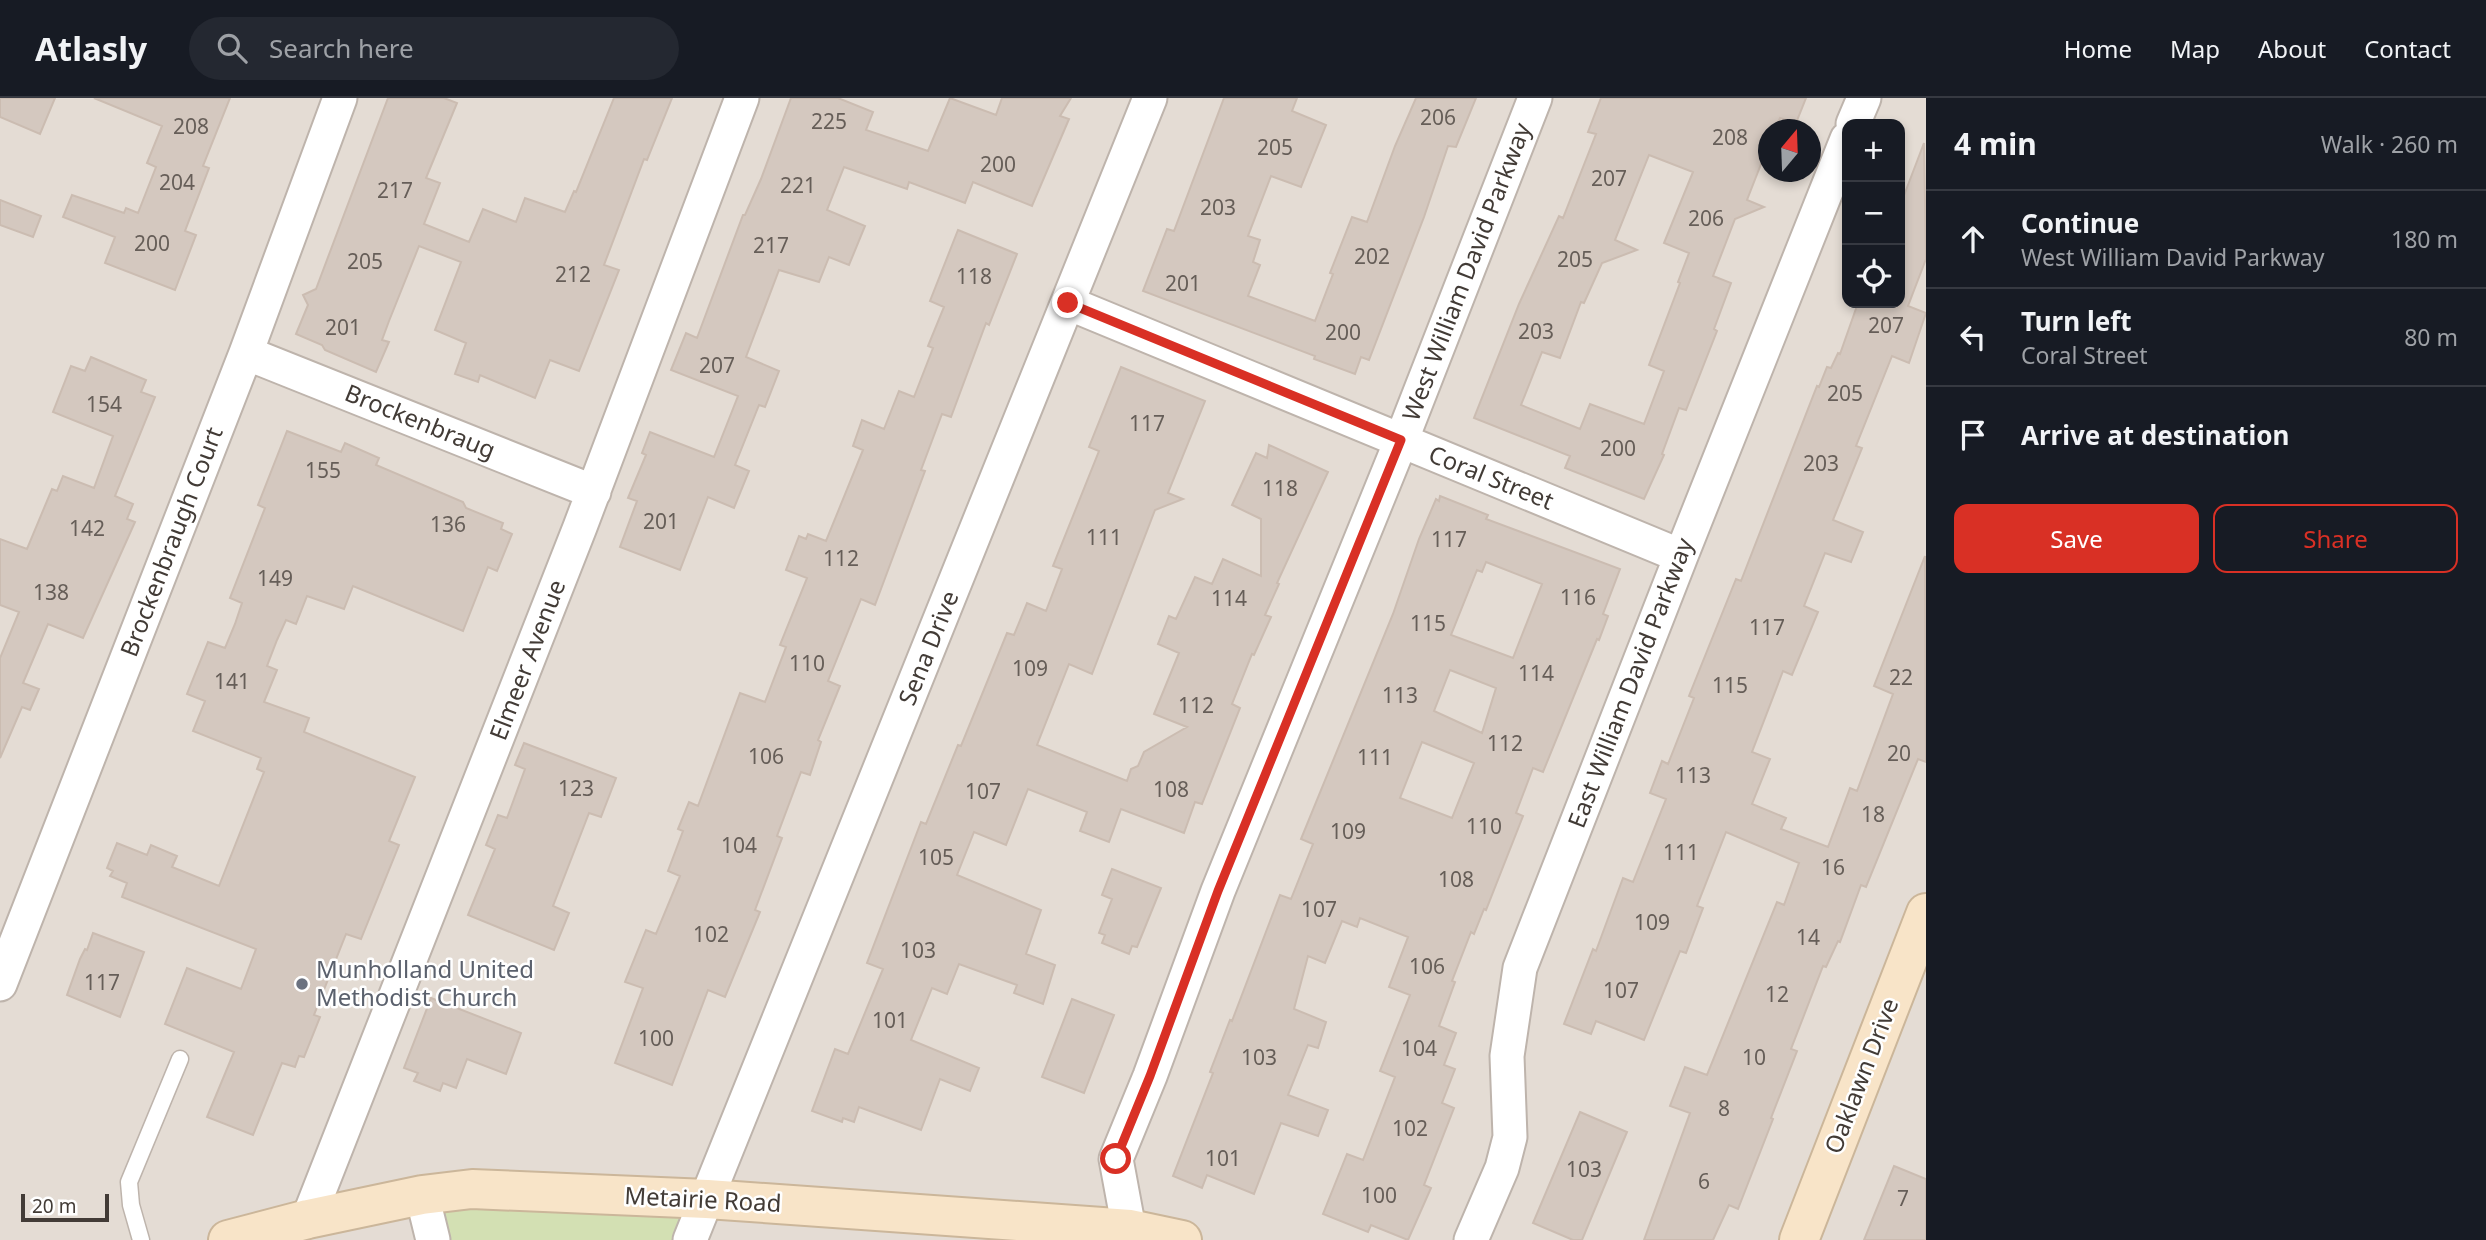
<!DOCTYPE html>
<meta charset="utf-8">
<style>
:root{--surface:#171b24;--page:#242831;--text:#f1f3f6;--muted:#9ea1a6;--line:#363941;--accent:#d93025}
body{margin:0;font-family:"Noto Sans",sans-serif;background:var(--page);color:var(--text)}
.controls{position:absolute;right:21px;top:21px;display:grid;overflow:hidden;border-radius:14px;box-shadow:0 4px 10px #0003}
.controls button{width:63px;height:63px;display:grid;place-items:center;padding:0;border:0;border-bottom:2px solid var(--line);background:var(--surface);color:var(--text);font:35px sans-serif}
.compass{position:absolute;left:1758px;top:21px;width:63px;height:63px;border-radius:50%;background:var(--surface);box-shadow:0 4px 10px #0003;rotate:19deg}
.scale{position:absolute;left:21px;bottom:18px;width:88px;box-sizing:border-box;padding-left:7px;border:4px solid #423b36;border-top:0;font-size:19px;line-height:24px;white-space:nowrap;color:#423b36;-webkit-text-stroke:5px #fff;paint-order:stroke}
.stop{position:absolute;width:21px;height:21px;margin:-16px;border:5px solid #d93025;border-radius:50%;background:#fff}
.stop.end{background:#d93025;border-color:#fff;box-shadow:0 2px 7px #0008}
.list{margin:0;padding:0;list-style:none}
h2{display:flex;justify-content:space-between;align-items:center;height:91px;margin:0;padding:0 28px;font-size:30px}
h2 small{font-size:23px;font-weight:400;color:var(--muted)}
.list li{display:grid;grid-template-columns:46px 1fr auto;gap:21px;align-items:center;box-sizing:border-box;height:98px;padding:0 28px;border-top:2px solid var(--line)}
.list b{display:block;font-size:26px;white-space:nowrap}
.list p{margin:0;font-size:23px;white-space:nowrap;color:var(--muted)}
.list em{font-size:23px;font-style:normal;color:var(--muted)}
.actions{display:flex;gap:14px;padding:21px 28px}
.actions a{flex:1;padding:16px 0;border:2px solid var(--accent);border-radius:14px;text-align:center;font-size:24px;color:var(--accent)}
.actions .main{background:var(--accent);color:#fff}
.icon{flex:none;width:38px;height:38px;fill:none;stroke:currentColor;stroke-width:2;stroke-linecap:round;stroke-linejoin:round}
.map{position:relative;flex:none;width:1926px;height:1142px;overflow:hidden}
header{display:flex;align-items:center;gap:42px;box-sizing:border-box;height:98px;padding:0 35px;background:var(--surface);border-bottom:2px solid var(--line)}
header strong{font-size:33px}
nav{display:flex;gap:38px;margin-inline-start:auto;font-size:24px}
.search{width:490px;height:63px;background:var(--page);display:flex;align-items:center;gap:18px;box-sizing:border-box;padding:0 24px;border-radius:38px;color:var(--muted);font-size:26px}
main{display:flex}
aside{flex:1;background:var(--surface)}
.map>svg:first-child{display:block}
.residential{fill:#e4dcd4;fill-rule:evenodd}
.green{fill:#d3e0b3}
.building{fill:#d4c8bf;stroke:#cbbcb1;stroke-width:2;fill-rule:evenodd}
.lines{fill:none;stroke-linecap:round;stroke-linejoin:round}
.lane-casing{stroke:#beb4ac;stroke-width:19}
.street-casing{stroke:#beb4ac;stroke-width:37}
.secondary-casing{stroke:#cbb69a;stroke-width:42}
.lane{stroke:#fff;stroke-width:16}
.street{stroke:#fff;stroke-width:33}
.secondary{stroke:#f8e4c8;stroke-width:38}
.route{stroke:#d93025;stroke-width:9}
.worship-dot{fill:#6b7280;stroke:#fff;stroke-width:2.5}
.labels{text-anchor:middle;stroke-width:5;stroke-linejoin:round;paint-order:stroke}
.number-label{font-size:21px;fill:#665e58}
.street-label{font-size:24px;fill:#423b36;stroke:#fff}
.worship-label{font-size:24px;fill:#5b616d;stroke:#fff;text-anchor:start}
</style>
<header>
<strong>Atlasly</strong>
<div class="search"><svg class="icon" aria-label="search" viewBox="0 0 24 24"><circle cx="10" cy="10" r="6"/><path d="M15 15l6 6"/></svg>Search here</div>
<nav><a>Home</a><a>Map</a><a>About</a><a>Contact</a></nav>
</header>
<main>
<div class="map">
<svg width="1926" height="1142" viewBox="0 0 1926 1142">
<rect width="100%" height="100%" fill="#f0ebe6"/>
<!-- residential -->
<path class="residential" d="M0 0H1926V1142H0ZM1847 26H1900V205H1847ZM1769 32H1811V74H1769Z"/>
<!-- green -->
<path class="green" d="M422 1097 707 1101 686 1142H430Z"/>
<!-- building -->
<path class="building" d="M0 0H55L40 36 0 19Z
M94 0H230L203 68 209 70 185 133 196 137 175 192 105 165 115 139 63 119 72 97 124 115 126 110 138 115 156 69 147 65 162 28Z
M388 0H444L457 5 426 80 440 85 424 126 469 144 483 111 516 124 525 100 565 114 574 93 576 94 614 0H672L647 62 644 61 604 167 619 172 579 273 550 262 535 300 480 277 478 284 455 276 466 245 435 232 461 164 419 148 389 223 382 242 389 244 376 274 325 252 322 247 296 236 308 207 303 197 316 191Z
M791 0H838L873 14 866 32 928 53 950 0 996 17 1002 0H1071L1060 18 1069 21 1032 108 973 84 965 105 909 84 907 91 844 69 827 112 865 128 849 167 829 159 819 184 779 172 746 259 779 273 765 309 759 307 735 367 749 373 734 410 708 399 680 472 620 449 637 403 628 400 646 357 642 355 650 334 714 359 738 298 671 272 686 235 697 240 743 117H745L761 81Z
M1224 0H1297L1292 13 1326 27 1301 89 1271 78 1248 138 1260 142 1253 164 1260 167 1248 198 1315 223 1333 176 1330 175 1352 119 1367 124 1395 48 1416 0H1476L1456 49 1448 48 1424 119 1369 262 1361 259 1355 276 1314 261 1315 258 1143 193 1167 131 1174 133Z
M1601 0H1806L1796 25 1780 20 1775 32H1768V48L1747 102 1764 109 1735 121 1713 178 1731 185 1714 231 1717 233 1686 312 1679 310 1662 356 1664 357 1644 401 1565 370 1570 358 1474 320 1519 206 1559 118 1563 120 1596 36 1588 34ZM1649 57 1693 74 1664 145 1689 155 1678 184 1680 185 1649 267 1664 273 1644 326 1590 306 1580 331 1521 307 1542 254 1560 260 1581 204 1584 205 1602 165 1637 152 1615 142Z
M1924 45 1926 161 1908 208 1926 215 1909 265 1892 258 1856 348 1862 350 1833 422 1863 434 1851 464 1825 455 1804 508 1818 514 1792 577 1783 573 1752 654 1770 661 1752 706 1786 720 1781 731 1828 749 1850 690 1857 693 1893 596 1874 588 1925 458 1926 664 1918 661 1866 789 1861 787 1840 844 1838 843 1826 869 1823 868 1791 951 1797 953 1771 1020 1773 1021 1738 1111 1729 1107 1713 1142H1644L1690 1015 1670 1008 1685 969 1707 977 1777 804 1784 807 1799 765 1726 734 1697 808 1703 810 1686 855 1680 853 1644 942 1596 923 1591 936 1564 926 1593 851 1596 853 1623 780 1633 784 1666 701 1650 695 1662 663 1668 666 1694 600 1689 598 1736 481 1741 483 1817 288 1819 289 1827 269 1831 270 1838 255 1840 256 1858 205H1900V108Z
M0 102 41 118 33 139 0 127Z
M958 132 1017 156 989 227 986 225 951 319 942 316 921 372 925 373 875 507 861 501 828 583 840 588 818 642 821 644 810 677 801 674 777 738 782 740 755 812 760 814 725 899 708 892 672 987 615 965 643 890 625 884 646 832 656 836 680 778 668 773 683 733 678 731 689 704 698 708 740 595 765 604 786 549 780 547 807 480 786 472 799 438 806 441 808 436 826 443 863 352 853 348 862 322 884 331 899 293 914 299 933 250 928 248 944 209 930 203Z
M91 259 146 282 141 294 155 299 115 398 133 406 127 421 135 424 83 540 48 526 23 585 39 591 30 612 22 609 0 660V560L19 514 0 507V441L27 451 52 391 57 393 63 378 94 390 113 338 53 314 71 268 85 273Z
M1121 269 1205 303 1168 395 1183 401 1155 412 1092 576 1069 566 1037 647 1127 683 1131 671 1138 668 1144 654 1187 629 1154 616 1179 555 1158 546 1169 518 1176 521 1195 479 1212 486 1223 461 1261 478V421L1232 407 1256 355 1267 360 1269 347 1328 374 1277 485 1279 486 1265 517 1271 519 1254 557 1252 556 1232 606 1240 610 1202 706 1195 704 1184 735 1121 711 1109 744 1080 733 1087 714 1028 691 1006 747 974 734 957 777 1041 812 1026 856 1055 867 1043 906 1014 895 1017 887 959 866 947 896 932 890 911 942 979 970 970 993 940 981 921 1032 859 1009 854 1024 843 1020 842 1024 812 1013 835 951 848 956 883 871 867 865 921 724 926 726 958 647 961 648 1007 535 1014 537 1027 505 1046 513 1062 471 1053 468 1099 353 1089 349Z
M287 333 341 354 345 345 379 360 376 367 463 404 466 410 503 425 501 431 512 436 497 473 488 469 463 533 353 488 344 511 307 498 296 526 286 522 277 542 267 568 277 572 264 604 309 620 304 634 415 679 389 743 399 747 361 841 346 836 314 917 320 919 304 959 299 958 295 969 282 965 253 1037 207 1019 234 954 165 926 187 870 241 891 256 851 122 799 127 785 110 778 113 773 107 770 117 745 147 757 151 747 177 758 172 769 219 788 264 674 257 671 261 660 193 633 205 603 187 596 208 544 225 550 235 526 242 505 230 500 265 410 258 407Z
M1440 398 1488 417 1486 421 1620 471 1603 516 1608 518 1599 542 1597 541 1543 674 1533 670 1516 715 1523 718 1486 812 1484 811 1474 836 1471 834 1452 883 1455 884 1439 928 1456 935 1444 967 1455 971 1442 1005 1454 1010 1424 1087 1431 1090 1408 1142 1371 1127 1368 1134 1323 1116 1347 1056 1363 1062 1395 979 1380 973 1410 897 1389 889 1408 839 1360 820 1357 829 1342 823 1325 865 1308 858 1294 911 1326 924 1318 950 1308 947 1288 997 1328 1012 1318 1038 1281 1025 1254 1096 1207 1077 1202 1090 1173 1078 1213 975 1210 974 1230 922 1232 923 1280 797 1291 801 1313 746 1301 741 1393 516 1419 441 1436 401 1439 403ZM1486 464 1542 486 1513 560 1451 537 1477 472 1482 474ZM1450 572 1496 590 1482 635 1434 613ZM1422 644 1474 665 1452 720 1400 700Z
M524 645 616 680 601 719 589 715 553 808 569 815 554 852 468 817 495 751 486 747 498 717 507 720 525 671 515 667Z
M1112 771 1161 790 1137 849 1132 848 1129 856 1102 845 1105 837 1099 835 1112 801 1102 797Z
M93 835 144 854 120 919 67 897 80 861 85 851 87 852Z
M431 900 521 935 506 976 467 961 456 990 443 985 440 993 414 983 418 975 404 970Z
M1072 901 1114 917 1084 995 1042 979Z
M1580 1014 1627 1034 1582 1142H1573L1533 1125Z
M1894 1068 1926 1081V1142H1864Z"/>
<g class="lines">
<defs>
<path id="lane" d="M141 1142 131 1107 129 1084 180 961"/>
<path id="street" d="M1853 26 1864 0
M1068 205 1681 458
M246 255 594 394
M0 886 246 255 340 0
M422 1097 433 1142
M308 1121 580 429 742 0
M690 1142 1150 0
M1131 1142 1116 1061 1150 978 1218 793 1401 343 1535 0
M1471 1142 1502 1070 1510 1039 1507 958 1520 870 1681 458 1847 41"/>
<path id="secondary" d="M228 1142 308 1121 422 1097 472 1091 707 1101 1130 1131 1182 1142
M1799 1142 1926 815"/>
</defs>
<!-- lane casing -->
<use href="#lane" class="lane-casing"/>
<!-- street casing -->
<use href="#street" class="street-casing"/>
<!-- secondary casing -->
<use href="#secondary" class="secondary-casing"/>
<!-- lane -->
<use href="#lane" class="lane"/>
<!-- street -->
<use href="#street" class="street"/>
<!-- secondary -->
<use href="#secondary" class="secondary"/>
</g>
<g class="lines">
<!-- route -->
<path class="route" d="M1068 205 1401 342 1218 793 1150 978 1116 1061"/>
</g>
<!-- markers -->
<circle class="worship-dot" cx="302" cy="886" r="7"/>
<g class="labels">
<!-- number labels -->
<g class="number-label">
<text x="1438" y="27">206</text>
<text x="829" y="31">225</text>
<text x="191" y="36">208</text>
<text x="1730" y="47">208</text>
<text x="1275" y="57">205</text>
<text x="998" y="74">200</text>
<text x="1609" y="88">207</text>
<text x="177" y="92">204</text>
<text x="798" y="95">221</text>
<text x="395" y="100">217</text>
<text x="1218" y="117">203</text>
<text x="1706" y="128">206</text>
<text x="152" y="153">200</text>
<text x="771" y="155">217</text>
<text x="1372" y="166">202</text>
<text x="1575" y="169">205</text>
<text x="365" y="171">205</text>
<text x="573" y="184">212</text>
<text x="974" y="186">118</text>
<text x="1183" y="193">201</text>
<text x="1886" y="235">207</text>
<text x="343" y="237">201</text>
<text x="1536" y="241">203</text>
<text x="1343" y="242">200</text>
<text x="717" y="275">207</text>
<text x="1845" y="303">205</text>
<text x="104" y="314">154</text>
<text x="1147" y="333">117</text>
<text x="1618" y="358">200</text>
<text x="1821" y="373">203</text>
<text x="323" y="380">155</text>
<text x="1280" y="398">118</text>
<text x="661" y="431">201</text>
<text x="448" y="434">136</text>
<text x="87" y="438">142</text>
<text x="1104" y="447">111</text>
<text x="1449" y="449">117</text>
<text x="841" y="468">112</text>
<text x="275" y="488">149</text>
<text x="51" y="502">138</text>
<text x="1578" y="507">116</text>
<text x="1229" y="508">114</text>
<text x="1428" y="533">115</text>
<text x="1767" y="537">117</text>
<text x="807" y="573">110</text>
<text x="1030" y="578">109</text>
<text x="1536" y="583">114</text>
<text x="1901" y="587">22</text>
<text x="232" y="591">141</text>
<text x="1730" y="595">115</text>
<text x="1400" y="605">113</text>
<text x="1196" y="615">112</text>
<text x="1505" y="653">112</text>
<text x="1899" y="663">20</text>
<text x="766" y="666">106</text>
<text x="1375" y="667">111</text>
<text x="1693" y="685">113</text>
<text x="576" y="698">123</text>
<text x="1171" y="699">108</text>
<text x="983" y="701">107</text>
<text x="1873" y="724">18</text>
<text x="1484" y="736">110</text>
<text x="1348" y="741">109</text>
<text x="739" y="755">104</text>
<text x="1681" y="762">111</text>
<text x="936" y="767">105</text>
<text x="1833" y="777">16</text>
<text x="1456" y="789">108</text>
<text x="1319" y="819">107</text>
<text x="1652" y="832">109</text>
<text x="711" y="844">102</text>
<text x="1808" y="847">14</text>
<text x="918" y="860">103</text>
<text x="1427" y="876">106</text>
<text x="102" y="892">117</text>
<text x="1621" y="900">107</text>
<text x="1777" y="904">12</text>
<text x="890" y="930">101</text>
<text x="656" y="948">100</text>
<text x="1419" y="958">104</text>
<text x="1259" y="967">103</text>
<text x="1754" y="967">10</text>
<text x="1724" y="1018">8</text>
<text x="1410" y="1038">102</text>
<text x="1223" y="1068">101</text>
<text x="1584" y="1079">103</text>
<text x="1704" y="1091">6</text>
<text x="1379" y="1105">100</text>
<text x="1903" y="1108">7</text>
</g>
<!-- street labels -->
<g class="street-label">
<text transform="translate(1467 174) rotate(-69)" y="8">West William David Parkway</text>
<text transform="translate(420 324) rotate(22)" y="8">Brockenbraug</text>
<text transform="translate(1491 380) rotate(22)" y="8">Coral Street</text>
<text transform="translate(172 444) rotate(-69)" y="8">Brockenbraugh Court</text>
<text transform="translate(929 550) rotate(-68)" y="8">Sena Drive</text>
<text transform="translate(528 562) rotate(-69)" y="8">Elmeer Avenue</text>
<text transform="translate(1631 585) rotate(-69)" y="8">East William David Parkway</text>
<text transform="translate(1862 978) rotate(-69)" y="8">Oaklawn Drive</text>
<text transform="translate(703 1102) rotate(3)" y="8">Metairie Road</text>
</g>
<!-- worship labels -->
<g class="worship-label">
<text x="316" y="880">Munholland United<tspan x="316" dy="28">Methodist Church</tspan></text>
</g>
</g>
</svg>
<div class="controls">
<button>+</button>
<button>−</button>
<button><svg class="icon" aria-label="locate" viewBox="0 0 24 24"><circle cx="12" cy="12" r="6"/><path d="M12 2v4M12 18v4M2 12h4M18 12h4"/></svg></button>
</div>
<svg class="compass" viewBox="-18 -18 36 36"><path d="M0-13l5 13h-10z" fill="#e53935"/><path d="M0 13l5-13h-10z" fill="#9ea1a6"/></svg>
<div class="scale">20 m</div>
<div class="stop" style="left:1116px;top:1061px"></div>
<div class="stop end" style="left:1068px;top:205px"></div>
</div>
<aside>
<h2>4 min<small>Walk · 260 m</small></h2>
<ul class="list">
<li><svg class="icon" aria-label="ahead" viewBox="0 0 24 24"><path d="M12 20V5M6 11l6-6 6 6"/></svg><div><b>Continue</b><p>West William David Parkway</p></div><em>180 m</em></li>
<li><svg class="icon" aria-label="left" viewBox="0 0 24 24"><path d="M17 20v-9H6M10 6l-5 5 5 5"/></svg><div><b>Turn left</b><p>Coral Street</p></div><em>80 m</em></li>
<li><svg class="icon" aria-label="arrive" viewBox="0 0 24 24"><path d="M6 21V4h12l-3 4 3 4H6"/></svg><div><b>Arrive at destination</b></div></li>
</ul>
<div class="actions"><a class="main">Save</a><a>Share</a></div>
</aside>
</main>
